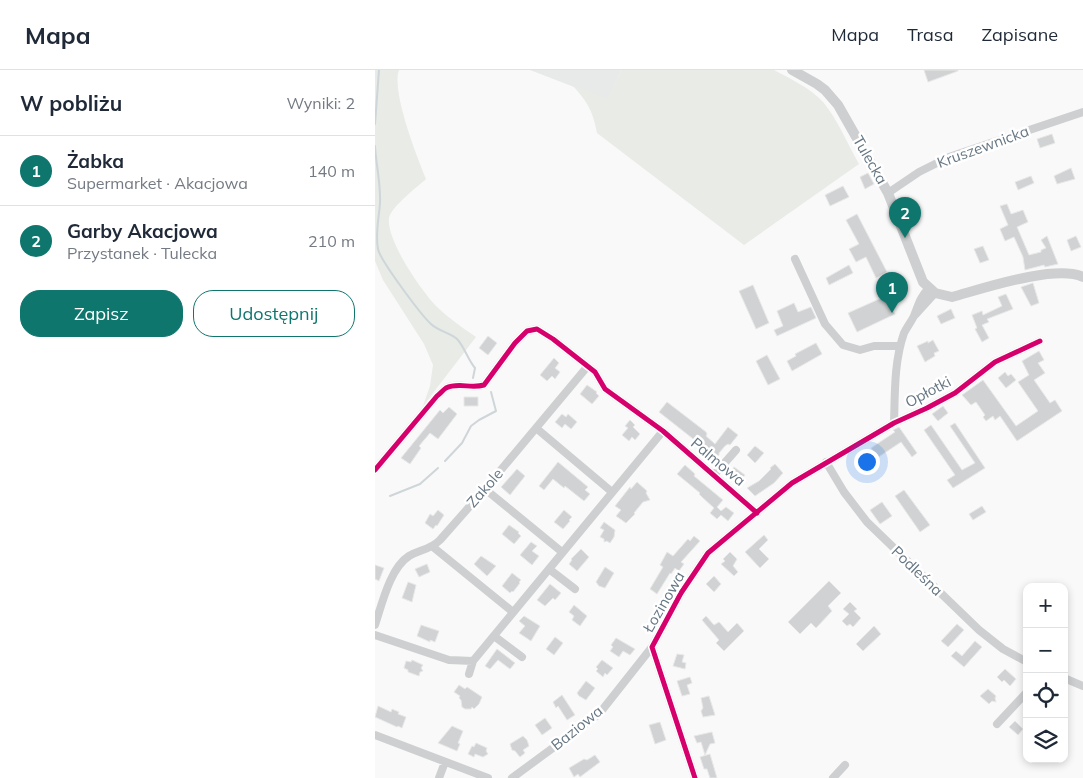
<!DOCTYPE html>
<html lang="pl">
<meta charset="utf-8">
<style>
:root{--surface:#fff;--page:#f2f2f3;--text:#1f2937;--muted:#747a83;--line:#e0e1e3;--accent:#0f766e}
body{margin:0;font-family:Mulish,sans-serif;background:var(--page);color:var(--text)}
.controls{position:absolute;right:15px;bottom:15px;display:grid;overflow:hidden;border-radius:10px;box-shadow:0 2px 8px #0003}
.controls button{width:45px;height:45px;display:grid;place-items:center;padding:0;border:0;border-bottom:1px solid var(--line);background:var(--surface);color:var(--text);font:25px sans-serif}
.you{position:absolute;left:491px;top:391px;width:18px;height:18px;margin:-12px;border:4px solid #fff;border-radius:50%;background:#1a73e8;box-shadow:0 0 0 8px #1a73e833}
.badge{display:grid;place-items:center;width:32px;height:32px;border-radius:50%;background:var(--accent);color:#fff;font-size:16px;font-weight:700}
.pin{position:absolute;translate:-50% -41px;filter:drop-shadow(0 1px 2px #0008)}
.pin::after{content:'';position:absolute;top:26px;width:18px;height:15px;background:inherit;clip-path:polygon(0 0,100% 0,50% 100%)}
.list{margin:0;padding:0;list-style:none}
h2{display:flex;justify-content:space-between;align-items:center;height:65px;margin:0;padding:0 20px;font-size:21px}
h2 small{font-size:16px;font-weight:400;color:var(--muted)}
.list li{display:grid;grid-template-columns:32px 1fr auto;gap:15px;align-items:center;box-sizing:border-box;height:70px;padding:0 20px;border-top:1px solid var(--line)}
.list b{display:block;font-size:19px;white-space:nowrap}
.list p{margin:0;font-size:16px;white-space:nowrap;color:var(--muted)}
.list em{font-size:16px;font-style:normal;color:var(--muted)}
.actions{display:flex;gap:10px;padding:15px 20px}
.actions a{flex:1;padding:11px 0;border:1px solid var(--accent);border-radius:20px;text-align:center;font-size:18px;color:var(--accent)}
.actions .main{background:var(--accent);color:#fff}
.icon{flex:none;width:28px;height:28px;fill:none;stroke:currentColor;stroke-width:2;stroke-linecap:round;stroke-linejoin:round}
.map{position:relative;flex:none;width:708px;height:708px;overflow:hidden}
header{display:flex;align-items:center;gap:30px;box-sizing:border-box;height:70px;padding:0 25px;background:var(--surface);border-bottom:1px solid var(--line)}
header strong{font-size:24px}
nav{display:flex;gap:28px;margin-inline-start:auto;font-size:18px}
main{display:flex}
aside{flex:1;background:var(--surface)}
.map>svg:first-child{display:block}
.built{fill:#e8e9e9}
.green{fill:#e8ebe6}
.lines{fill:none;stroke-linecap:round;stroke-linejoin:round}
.stream{stroke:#ced6d9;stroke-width:2}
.building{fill:#d0d2d3;stroke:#e8e8e8}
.minor{stroke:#cecfd0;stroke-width:8}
.tertiary{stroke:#cecfd0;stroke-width:10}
.cycleway-casing{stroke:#fff;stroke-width:8}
.cycleway{stroke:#d6006c;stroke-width:5}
.labels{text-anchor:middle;stroke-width:5;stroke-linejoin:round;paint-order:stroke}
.street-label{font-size:15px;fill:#657683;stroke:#fff}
</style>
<header>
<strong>Mapa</strong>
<nav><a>Mapa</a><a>Trasa</a><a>Zapisane</a></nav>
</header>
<main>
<aside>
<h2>W pobliżu<small>Wyniki: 2</small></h2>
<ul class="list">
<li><span class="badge">1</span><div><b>Żabka</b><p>Supermarket · Akacjowa</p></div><em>140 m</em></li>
<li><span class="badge">2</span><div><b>Garby Akacjowa</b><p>Przystanek · Tulecka</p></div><em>210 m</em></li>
</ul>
<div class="actions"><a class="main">Zapisz</a><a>Udostępnij</a></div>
</aside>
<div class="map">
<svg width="708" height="708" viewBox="0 0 708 708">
<rect width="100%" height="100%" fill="#f9f9f9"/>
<!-- built -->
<path class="built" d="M155 0H246L233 30Z"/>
<!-- green -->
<path class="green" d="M0 0H24C16 21 42 87 51 109 42 117 16 137 14 148 11 170 46 220 61 236 72 247 88 258 101 267L48 336 55 316 58 295 49 274 8 210 0 191Z
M246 0H399C416 9 435 18 448 32 463 50 472 73 484 94L369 175 222 63C218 41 212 31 197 15L233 29Z"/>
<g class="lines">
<!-- stream -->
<path class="stream" d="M0 54 4 0
M0 76C1 95 6 114 5 133 4 148 0 164 3 179 5 190 46 245 56 254 63 261 76 263 82 269 89 276 93 290 100 298L98 308
M70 391 87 373 96 356 104 350 121 341 116 322
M15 426 45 414 63 398"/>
</g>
<!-- building -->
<path class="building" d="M549 0H583V1L553 12Z
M677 64 680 73 665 78 662 69Z
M696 98 700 109 682 114 679 106Z
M493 103 499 114 490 119 485 107Z
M656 106 659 113 643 120 640 112Z
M468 116 474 127 455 136 450 125Z
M632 134 636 144 648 140 653 152 642 157 654 185 666 182V180L671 178 666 170 672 166 683 194 670 197 669 195 650 200 648 187 639 167 630 171 625 159 633 155 625 136Z
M482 144 512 202 501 208 491 187 481 192 474 179 484 174 471 150Z
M701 166 706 177 696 181 692 170Z
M608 176 614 190 605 193 599 179Z
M474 195 478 203 454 215 451 208Z
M658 213 664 233 656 236 646 217Z
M378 215 394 253 381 259 364 221Z
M631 224 638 239 612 249 614 252 607 255 614 268 607 272 600 259 602 258 597 245 607 241 608 245 627 236 623 227Z
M511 226 520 244 482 262 473 243Z
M419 233 423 242 436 237 441 248 402 266 399 260 408 256 402 241Z
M576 239 580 248 566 254 562 246Z
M113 266 122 273 113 285 104 278Z
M558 270 564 281 559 283 560 286 550 292 542 276 553 271V273Z
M441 273 447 284 417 301 412 291 421 286 420 284Z
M664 281 669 290 663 293 670 303 659 310 675 333 680 330 687 341 642 371 625 346 620 350 618 346 611 351 608 347 610 345 601 332 596 335 587 325 608 310 641 356 663 341 643 312 654 305 647 291Z
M392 285 405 309 393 315 381 291Z
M179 288 184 293 180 298 185 302 180 309 177 306 172 311 165 305Z
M630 302 633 306 636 304 641 310 631 318 623 308Z
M212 315 222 322 221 323 224 326 217 334 205 324Z
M89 327H103V336H89Z
M292 332 331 362 332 364 331 366 340 374 353 357 363 365 355 375 353 374 350 376 344 383V385L339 388 334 383 333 385 327 380 329 379 317 368 284 342Z
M568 336 573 343 563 351 557 344Z
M74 337 82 344 63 369 55 363 44 376 46 378 35 394 26 388 65 340 68 343Z
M187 344 191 347 193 344 202 352 196 359 190 354 187 358 180 352Z
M255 350 260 355 258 357 265 364 260 370 257 367 254 371 247 365 253 358 250 356Z
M580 353 610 398 578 418 572 410 580 405 549 360 556 355 587 400 600 393 575 356Z
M524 357 542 383 537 387 526 372 502 388 496 378 520 362 518 360Z
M380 376 389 383 380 393 372 385Z
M183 392 213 417 210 420 215 424 209 431 190 416 189 418 178 409 169 420 164 416Z
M400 394 408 403 399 413 380 426 372 418 384 411 396 399 395 398Z
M310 395 320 404 319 406 348 430 342 437 346 441 351 437 359 443 353 451 346 445 342 449 335 443 339 438 327 427 324 424 325 423 302 404Z
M359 397 370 405 363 413 354 403Z
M142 399 150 406 135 425 126 417Z
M262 412 272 421 271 423 275 430 268 432 259 443 260 444 251 453 241 446 246 440 240 436 255 417 256 419Z
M529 420 555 455 545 462 520 426Z
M507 432 517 446 505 454 495 440Z
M607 436 611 442 598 450 594 444Z
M63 440 69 445 62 456 61 455 58 459 50 453 55 444 58 446Z
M189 440 197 447 194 450 195 451 188 459 179 452Z
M229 452 240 460 239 467 235 473 232 471 229 472V469L225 467 229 460 225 458Z
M134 455 144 462 143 463 146 466 139 474 127 464Z
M389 465 393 470 384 479 394 489 385 498 370 482Z
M319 466 325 471 306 492 309 494 304 501 300 498 296 504 295 503 282 524 275 519 288 497 285 495 292 482 298 486 313 469 315 471Z
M156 472 162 476 157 481 164 486 157 495 145 485Z
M206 479 214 487 202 501 194 494 197 490 196 489Z
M355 482 362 489 358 496 363 502 359 506 346 494 350 491 348 489Z
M106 486 121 496 112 506 99 494Z
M52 494 55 502 44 507 40 499Z
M0 495 9 498 4 511 0 509Z
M230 497 239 503 230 518 224 516 221 512Z
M137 503 146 510 144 512 145 513 138 522 137 521 135 523 127 516Z
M339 506 346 514 339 522 331 514Z
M454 511 466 523 453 536 457 541 441 558 436 553 425 564 413 552Z
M33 512 41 515 37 532 27 528Z
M175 514 186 523 180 530 178 528 170 536 162 530Z
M475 532 482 539 479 541 486 548 478 557 475 554 472 556 467 551 474 544 468 539Z
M199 535 212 546 205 556 197 550 199 546 194 542Z
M149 546 165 556 156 571 144 563 150 556 144 551Z
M331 546 339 555 344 552 353 562 362 553 369 561 349 581 341 573 344 570 327 550Z
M582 554 589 560 573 577 566 571Z
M46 555 64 561 60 572 55 570V572L42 566Z
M499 556 506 564 488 581 481 574Z
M180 567 188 573 179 585 171 579Z
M241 568 260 579 255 585 248 581 244 587 235 581 238 577 236 575Z
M600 571 607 577 589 597 576 586 581 581 587 586Z
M122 579 140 593 135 599 123 590 115 599 110 596Z
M302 584 309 585 307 592 311 593 310 599 298 596Z
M37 590 48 595 46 598 48 601 45 602 44 606 33 602V600L29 598 31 591 36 592Z
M227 590 238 598 232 605 230 603 228 607 221 601 223 599 221 597Z
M630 599 641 609 635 616 629 610 627 612 622 607Z
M315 607 317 613 312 615 315 624 307 626 302 611Z
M211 611 220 618 211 630 204 626 202 623Z
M84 615 90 619 92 617 107 627 104 634 99 639 97 637 96 639H90L87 637 86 630 84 628 85 626 79 622Z
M613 619 621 626 620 628 621 632 617 631 614 634 605 626Z
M187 625 200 645 192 650 183 636 181 638 178 632Z
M334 626 340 645 328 647 326 641 328 638 326 628Z
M3 636 16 642 17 639 24 642 23 644 31 647 27 658 23 656 22 657 0 647Z
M170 648 177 658 167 665 160 655Z
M640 651 648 659 643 665 634 657Z
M285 652 291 670 280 674 274 655Z
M77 656 88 661 83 673 85 674 82 681 63 673Z
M337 662 340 673 335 674 330 685 326 672 322 673 319 666Z
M148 666 152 670 154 676 148 680 150 683 145 687 140 681 137 680 135 674Z
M101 673 112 678 111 681 113 684 108 687 100 684 99 687 93 684 97 676 99 677Z
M335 684 342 708H335L332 699H329L325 687Z
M220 685 225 692 205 707 203 704 199 707 194 698 209 689 212 690Z"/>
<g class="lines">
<!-- minor -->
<path class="minor" d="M513 123 544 102 574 87 708 42
M420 189 450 254 468 275 485 280 499 276H525
M540 245 560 223
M519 353C520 322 519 292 529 263 532 257 536 252 539 246 543 236 545 227 553 219
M161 358 237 422
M451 392 469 422 492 452 604 560 628 579 652 592
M0 400 62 326C65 324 68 320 71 318 83 312 96 319 109 315L140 273 152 261 162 259 178 269 220 302 230 319 288 361 382 443
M339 405 361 380
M110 419 187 482
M58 477 138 542
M174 499 200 519
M0 555C7 534 15 498 34 486 46 479 55 480 65 470L110 419 212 297
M0 565 74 590 98 591
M119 566 147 587
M94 604 98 591 288 361
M689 608 708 616
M622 654 652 622
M0 665 113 708
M64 708 70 692
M137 708 224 644 277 577
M320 708 277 577 306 523 333 483 417 413 519 353 552 338 580 323 620 292 665 271
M458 708 470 695"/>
<!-- tertiary -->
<path class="tertiary" d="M417 0 442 14 450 20 463 35 513 123 548 212 560 223 577 227C607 219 680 194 708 207"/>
<defs>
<path id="cycleway" d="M0 400 62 326C65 324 68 320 71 318 83 312 96 319 109 315L140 273 152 261 162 259 178 269 220 302 230 319 288 361 382 443
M320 708 277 577 306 523 333 483 417 413 519 353 552 338 580 323 620 292 665 271"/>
</defs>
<!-- cycleway casing -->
<use href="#cycleway" class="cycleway-casing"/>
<!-- cycleway -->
<use href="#cycleway" class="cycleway"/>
</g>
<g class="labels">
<!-- street labels -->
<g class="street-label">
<text transform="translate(608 77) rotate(-20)" y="5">Kruszewnicka</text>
<text transform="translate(495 90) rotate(60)" y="5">Tulecka</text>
<text transform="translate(553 322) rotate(-28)" y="5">Opłotki</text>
<text transform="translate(343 392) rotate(40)" y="5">Palmowa</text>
<text transform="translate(110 418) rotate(-49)" y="5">Zakole</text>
<text transform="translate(542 501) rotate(44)" y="5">Podleśna</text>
<text transform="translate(289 532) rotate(-60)" y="5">Łozinowa</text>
<text transform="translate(202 658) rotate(-39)" y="5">Baziowa</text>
</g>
</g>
</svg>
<div class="controls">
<button>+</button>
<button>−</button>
<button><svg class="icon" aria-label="locate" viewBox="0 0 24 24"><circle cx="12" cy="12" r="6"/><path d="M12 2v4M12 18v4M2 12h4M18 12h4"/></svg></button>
<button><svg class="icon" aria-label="layers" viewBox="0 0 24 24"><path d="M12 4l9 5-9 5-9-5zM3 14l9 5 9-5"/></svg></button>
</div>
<div class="you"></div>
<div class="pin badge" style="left:517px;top:243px">1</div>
<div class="pin badge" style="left:530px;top:168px">2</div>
</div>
</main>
